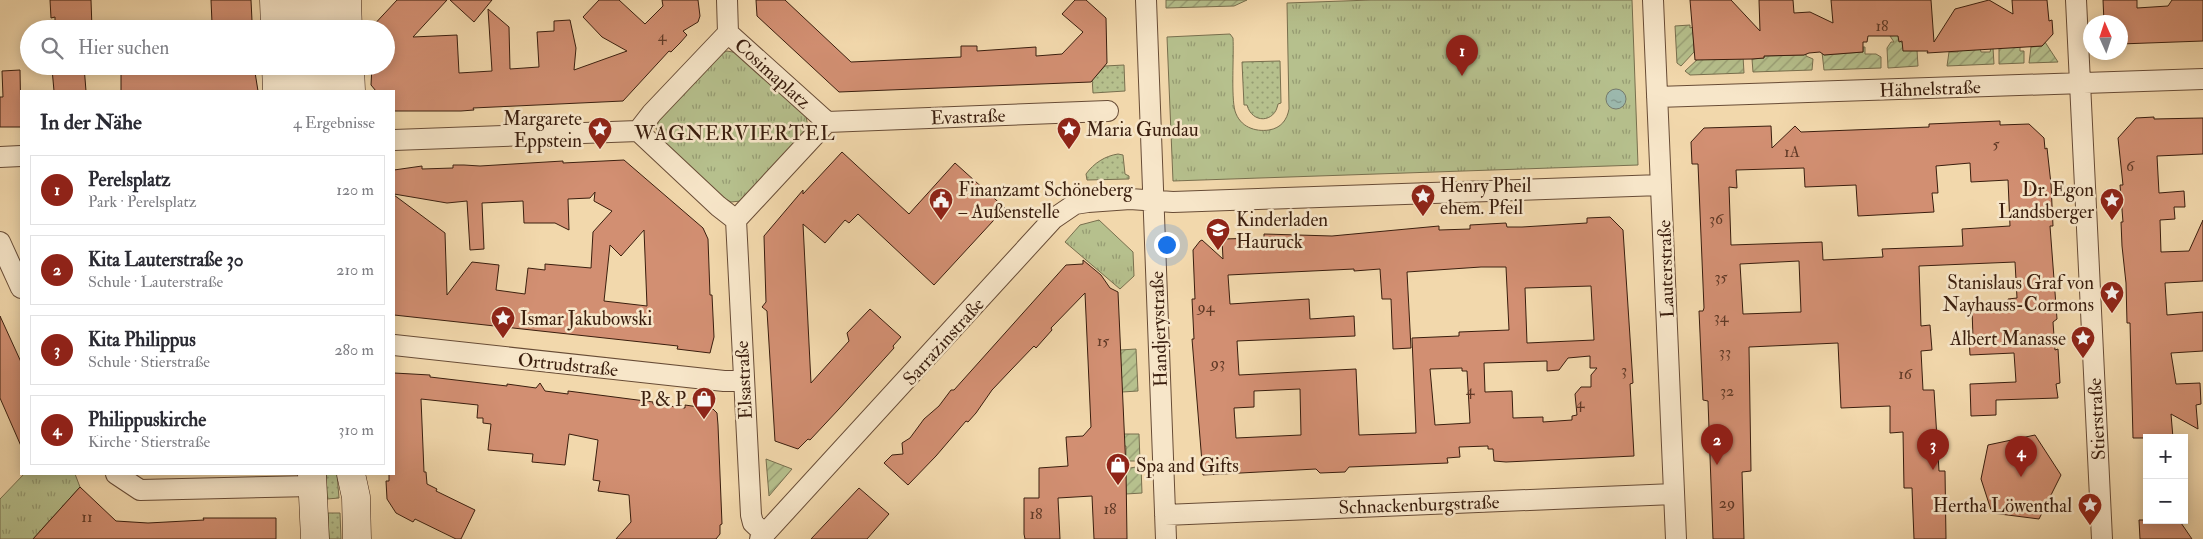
<!DOCTYPE html>
<html lang="de">
<meta charset="utf-8">
<style>
:root{--surface:#fff;--page:#f2f2f3;--text:#2b2b33;--muted:#7c7c81;--line:#e1e1e2;--accent:#8f2418}
body{margin:0;font-family:"IM FELL Double Pica",serif;background:var(--page);color:var(--text)}
.controls{position:absolute;right:15px;bottom:15px;display:grid;overflow:hidden;border-radius:0px;box-shadow:0 2px 12px #0003}
.controls button{width:45px;height:45px;display:grid;place-items:center;padding:0;border:0;border-bottom:1px solid var(--line);background:var(--surface);color:var(--text);font:25px sans-serif}
.compass{position:absolute;left:2083px;top:15px;width:45px;height:45px;border-radius:50%;background:var(--surface);box-shadow:0 2px 12px #0003;rotate:357deg}
.you{position:absolute;left:1166px;top:244px;width:18px;height:18px;margin:-12px;border:4px solid #fff;border-radius:50%;background:#1a73e8;box-shadow:0 0 0 8px #1a73e833}
.badge{display:grid;place-items:center;width:32px;height:32px;border-radius:50%;background:var(--accent);color:#fff;font-size:16px;font-weight:700}
.pin{position:absolute;translate:-50% -41px;filter:drop-shadow(0 1px 2px #0008)}
.pin::after{content:'';position:absolute;top:26px;width:18px;height:15px;background:inherit;clip-path:polygon(0 0,100% 0,50% 100%)}
.list{margin:0;padding:0;list-style:none}
h2{display:flex;justify-content:space-between;align-items:center;height:65px;margin:0;padding:0 20px;font-size:21px}
h2 small{font-size:16px;font-weight:400;color:var(--muted)}
.list li{display:grid;grid-template-columns:32px 1fr auto;gap:15px;align-items:center;box-sizing:border-box;height:70px;margin:0 10px 10px;padding:0 10px;border:1px solid var(--line);border-radius:0px}
.list b{display:block;font-size:19px;white-space:nowrap}
.list p{margin:0;font-size:16px;white-space:nowrap;color:var(--muted)}
.list em{font-size:16px;font-style:normal;color:var(--muted)}
.icon{flex:none;width:28px;height:28px;fill:none;stroke:currentColor;stroke-width:2;stroke-linecap:round;stroke-linejoin:round}
.map{position:relative;flex:none;width:2203px;height:539px;overflow:hidden}
.search{position:absolute;background:var(--surface);box-shadow:0 2px 12px #0003;left:20px;top:20px;width:375px;height:55px;display:flex;align-items:center;gap:12px;box-sizing:border-box;padding:0 18px;border-radius:28px;color:var(--muted);font-size:19px}
.panel{position:absolute;background:var(--surface);box-shadow:0 2px 12px #0003;left:20px;top:90px;width:375px;height:385px;border-radius:0px}
.map>svg:first-child{display:block}
.grass{fill:url(#grass-dots);stroke:#786f4e}
.park{fill:url(#park-tufts);stroke:#786f4e}
.garden{fill:url(#garden-furrows);stroke:#786f4e}
.water{fill:url(#water-ripples);stroke:#757b6e}
.building{fill:#d28f72;stroke:#3a1e0e;fill-rule:evenodd}
.lines{fill:none;stroke-linecap:round;stroke-linejoin:round}
.street-casing{stroke:#684c36;stroke-width:22}
.secondary-casing{stroke:#3a1e0e;stroke-width:29}
.street{stroke:#f7e6c9;stroke-width:20}
.secondary{stroke:#f7e6c9;stroke-width:28}
.labels{text-anchor:middle;stroke-width:5;stroke-linejoin:round;paint-order:stroke}
.number-label{font-size:16px;fill:#603a27}
.street-label{font-size:19px;fill:#3a1e0e;stroke:#f7e6c9}
.poi-label{font-size:19px;fill:#3a1e0e;stroke:#f7e6c9;text-anchor:end}
.neighbourhood-label{font-size:20px;letter-spacing:1px;fill:#3a1e0e;stroke:#f7e6c9}
</style>
<div class="map">
<svg width="2203" height="539" viewBox="0 0 2203 539">
<defs>
<pattern id="grass-dots" width="8" height="8" patternUnits="userSpaceOnUse" patternTransform="scale(1.25)"><rect width="8" height="8" fill="#b6c08d"/><path d="M2 2h.1M6 6h.1" fill="none" stroke="#959b72" stroke-width="1.8" stroke-linecap="round"/></pattern>
<pattern id="park-tufts" width="24" height="20" patternUnits="userSpaceOnUse" patternTransform="scale(1.25)"><rect width="24" height="20" fill="#b6c08d"/><path d="M3 7l-1-3M5 7V3M7 7l1-3M15 17l-1-3M17 17v-4M19 17l1-3" fill="none" stroke="#959b72"/></pattern>
<pattern id="garden-furrows" width="10" height="10" patternUnits="userSpaceOnUse" patternTransform="scale(1.25)"><rect width="10" height="10" fill="#b6c08d"/><path d="M-1 1l2-2M0 10L10 0M9 11l2-2" fill="none" stroke="#959b72"/></pattern>
<pattern id="water-ripples" width="26" height="14" patternUnits="userSpaceOnUse" patternTransform="scale(1.25)"><rect width="26" height="14" fill="#9cb9ae"/><path d="M2 4q2-2 4 0t4 0M15 11q2-2 4 0t4 0" fill="none" stroke="#80968c"/></pattern>
</defs>
<rect width="100%" height="100%" fill="#f2d8ac"/>
<filter id="stains"><feTurbulence type="fractalNoise" baseFrequency=".004" numOctaves="4"/><feColorMatrix values="0 0 0 0 .2 0 0 0 0 .09 0 0 0 0 .02 0 0 0 .5 -.17"/></filter>
<radialGradient id="worn" r=".72"><stop offset=".6" stop-color="#630" stop-opacity="0"/><stop offset="1" stop-color="#630" stop-opacity=".3"/></radialGradient>
<!-- grass -->
<path class="grass" d="M1280 61 1281 103 1278 104C1275 123 1252 124 1247 105H1244L1242 62Z
M1124 65 1125 91 1093 93 1092 77 1094 78 1105 66Z
M1118 154 1123 155 1125 174 1129 176V179L1087 180 1086 174C1094 163 1105 156 1118 154Z
M326 474H337L339 498 327 499Z
M328 513H340L341 539H329Z"/>
<!-- park -->
<path class="park" d="M1371 0H1632L1638 165 1173 181 1167 37 1230 34 1233 38C1234 56 1231 96 1235 111 1240 127 1255 132 1269 130 1281 128 1287 120 1289 109L1287 3Z
M727 51 738 53 806 116 808 127 806 132 741 201 731 202 725 199 659 138 656 128 659 120 720 54Z
M1099 220 1133 252 1134 276 1120 289 1065 242 1080 225Z
M24 474H75L80 487 33 539H0V499Z"/>
<!-- garden -->
<path class="garden" d="M1166 0H1247L1234 6 1166 8Z
M1690 25V28L1693 27 1694 52 1681 66 1677 63 1675 26Z
M1898 35 1899 41 1917 50 1918 66 1888 68 1887 48 1891 42H1894L1890 36Z
M2045 42 2058 62 2029 63 2031 47 2042 46Z
M2020 46V51H2024V63L1999 64V48Z
M1863 47H1865V54H1876L1881 57V68L1824 70 1822 52 1824 55 1863 52Z
M1980 48 1981 52H1990L1991 48H1993L1994 64 1947 66 1949 52H1958V49Z
M1806 53V56L1813 59 1812 70 1753 72 1752 59 1764 58V56L1804 55Z
M1743 56 1744 73 1690 75 1685 71 1699 58Z
M1136 349 1138 391 1122 392 1120 350Z
M1123 434H1139L1140 461H1126V446H1124Z
M766 459 792 469 769 496Z
M1141 466 1142 493 1126 494 1125 469Z"/>
<!-- water -->
<path class="water" d="M1606 99a10 10 0 1 1 20 0a10 10 0 1 1-20 0Z"/>
<!-- building -->
<path class="building" d="M50 0H91L92 29H55V17L51 18Z
M211 0H251L252 21 212 23Z
M397 0H447L413 37 457 35 459 73 492 71 488 9 509 27 510 69 539 67 537 32 554 31V21L570 20 576 48 574 70 627 51 602 37 583 17 599 0H619L645 24 663 6 662 0H698L700 16 698 22 683 31 687 35 680 43 671 52 669 51 623 101 473 108 474 110 461 111H394V91H376L371 85 372 66H386V29H370Z
M450 0H492L474 22Z
M756 0H785L851 62 961 57V46H977V51L1036 47V56L1062 54 1083 32 1062 14 1075 0H1086L1106 18 1107 63 1091 82 839 92 757 16Z
M1690 0H1731L1760 31 1759 0H1793L1794 13 1810 12 1833 23 1831 0H1931L1934 42 1955 9 1989 0 2013 14 2012 0H2047L2049 21 2052 20 2053 34 2042 46 1927 53 1928 51H1903L1902 41 1899 42 1898 36H1868L1867 42H1863V52L1824 55 1820 52 1809 53 1804 55 1764 56V58L1752 59 1695 60Z
M2103 0H2137V8L2168 6 2172 0H2203V41L2120 44V22H2104Z
M57 66H84L86 91H54L52 69 57 68Z
M121 66H254L258 91H121Z
M20 70 21 127H0V97H3L2 71Z
M2154 117V119L2203 118V154L2157 156 2159 193 2184 191 2185 207H2174L2175 219 2160 220 2161 252 2189 251 2203 220V281L2165 283 2167 315 2203 312V351L2171 353 2176 384 2200 383 2201 404 2196 405 2198 429 2171 414 2173 438H2133L2130 323H2127L2126 283 2122 246 2121 222H2123L2120 185H2123L2118 138 2136 118Z
M2000 121V125L2029 124 2044 138 2045 149 2047 148 2051 184 2053 226H2050L2057 319 2053 322 2055 350 2058 349 2060 383 2056 384 2058 398 1996 400V415L1971 416 1970 384 2016 382 2014 353 1970 355 1969 338H1973L1972 309 2009 307 2008 299 2017 298 2015 262 1919 266 1921 326 1930 325 1932 350 1921 351 1923 390H1934L1939 471H1945L1946 539H1914L1912 488H1904L1903 432 1890 433V406L1841 408 1838 343 1749 347 1751 471 1742 472 1744 539H1713L1708 401 1703 400 1699 311H1703L1704 308 1698 164H1692L1691 142 1704 128 1771 126 1772 148 1795 126 1801 132 1929 127V124ZM1970 163 1971 182 2008 180 2010 226 1962 229 1963 246 1882 249 1883 257 1823 260 1822 242 1731 245 1729 187 1737 188 1736 170 1804 168 1805 187 1856 185 1858 216 1934 212 1932 193H1938L1936 166ZM1799 261 1801 312 1743 314 1740 264Z
M842 152 909 214 955 163 1005 208 934 285 858 214 849 223 845 220 825 243 803 224 811 383 849 341 847 333 870 309 901 337 893 346 894 348 839 409 810 440 808 439 798 449 775 441 767 311 762 307 766 302 764 236 803 190V194Z
M624 160 703 228 708 239 710 295H712L714 337 710 353 677 349 678 346 394 315V195L445 233 447 295 472 262 499 265 496 290 525 294 528 268 545 270V264L591 268 593 232 612 211 594 201 595 192 590 198 568 199 569 230 555 223H524L523 201 482 203 484 249 470 250 467 201 447 203 394 194V170L422 166V169L453 168V165H464L480 166 563 161V163ZM644 230 647 306 604 301 610 245 621 256Z
M1610 217 1623 230 1633 383 1630 384 1634 456 1506 462 1494 461 1493 449H1488V446L1459 447 1460 457 1447 458 1448 463 1349 467 1345 472 1320 473 1316 469 1203 475 1192 339H1194L1192 299H1195L1193 250 1200 241 1202 240 1223 259 1222 239 1264 238V234L1332 236 1439 226V230L1470 229V225L1506 223 1507 227H1522L1587 223V218ZM1481 267H1506L1509 330 1459 332V336L1412 338 1416 433 1359 435 1356 369 1239 375 1237 341 1355 336 1354 316 1310 319 1309 299 1230 304 1228 275 1354 269V271L1380 269 1382 299H1391L1393 349 1411 348 1407 272ZM1591 286 1594 340 1527 343 1525 288ZM1590 356V368H1597L1591 375V387H1581L1575 394 1577 415 1572 416V420L1543 422V417L1513 418 1512 391 1485 392 1484 363 1547 361V371L1559 370 1568 358ZM1462 368V371H1467L1470 423 1435 425 1430 369ZM1300 389 1301 435 1236 438 1234 408 1254 407V391Z
M1083 260 1101 275 1110 288 1118 292 1126 470 1127 539H1094L1092 496 1058 498 1060 539H1025L1024 534V498H1039V468L1068 466 1066 437 1083 436 1091 427 1085 293 1051 328 1052 330 1036 348 1034 346 1010 371 992 390 976 413 968 422 966 421 936 456 908 485 884 463 892 455 903 454 902 443 910 438 924 419 939 406 951 390H954L1066 265 1083 264Z
M0 316 21 362V446L0 398Z
M394 373 430 375V377L507 386V384L536 388 540 383 545 391 568 394V391L653 402V404L685 408V405L713 409 717 413 718 425 722 524 720 525V534L716 539H616L631 522 629 495 598 491 600 481 593 480 598 440 569 434 565 465 532 462 533 454 488 450 491 424 483 423V418H477L478 405 421 399 424 472H426L427 484 437 489 436 491 475 510 461 539H456L415 519 413 522 396 513 387 499 386 481H389V474H394Z
M2035 435 2061 475 2039 519 1992 513 1981 479 1988 445Z
M80 487 116 521 148 523 204 520 203 518H276V539H33Z
M859 488 889 514 867 539H811Z
M2139 520H2179L2192 539H2140Z"/>
<g class="lines">
<defs>
<path id="street" d="M727 0 728 33
M1146 0 1166 539
M1653 0 1676 539
M2076 0 2102 539
M728 33 827 122 736 220 718 206 638 131 652 113Z
M1657 97 2203 79
M827 122 1108 111
M394 140 638 131
M0 157 21 156
M736 220 751 515 753 523 765 534
M0 242 21 288
M394 345 724 381H743
M116 474 140 490 312 486
M1165 515 1674 494
M760 539 1053 219 1075 204 1088 202 1130 199 1173 202 1661 185"/>
<path id="secondary" d="M274 0 275 29
M298 0 299 29
M325 0 326 29
M347 0 348 29
M276 66 277 91
M300 66 301 91
M328 66 329 91
M350 66 351 91
M312 474 315 539
M351 474 356 497 357 539"/>
</defs>
<!-- street casing -->
<use href="#street" class="street-casing"/>
<!-- secondary casing -->
<use href="#secondary" class="secondary-casing"/>
<!-- street -->
<use href="#street" class="street"/>
<!-- secondary -->
<use href="#secondary" class="secondary"/>
</g>
<!-- icons -->
<defs>
<symbol id="sight-pin" viewBox="-11 -11 22 30"><path d="M0 17L-7.5 6A9.5 9.5 0 1 1 7.5 6Z" fill="#8f2418" stroke="#f7e6c9"/><path d="M0-6L1.8-2.2L6-1.7L2.9 1.2L3.7 5.4L0 3.3L-3.7 5.4L-2.9 1.2L-6-1.7L-1.8-2.2Z" fill="#fff"/></symbol>
<symbol id="civic-pin" viewBox="-11 -11 22 30"><path d="M0 17L-7.5 6A9.5 9.5 0 1 1 7.5 6Z" fill="#8f2418" stroke="#f7e6c9"/><path d="M-.6-6.5H3V-4.5H.6V-3L4-1V1h2V6H-6V1h2V-1L-.6-3ZM-1.2 2.5V6h2.4V2.5Z" fill="#fff"/></symbol>
<symbol id="school-pin" viewBox="-11 -11 22 30"><path d="M0 17L-7.5 6A9.5 9.5 0 1 1 7.5 6Z" fill="#8f2418" stroke="#f7e6c9"/><path d="M0-5L7-2L0 1L-7-2ZM-4 1L0 2.5L4 1V4Q0 6-4 4Z" fill="#fff"/></symbol>
<symbol id="shop-pin" viewBox="-11 -11 22 30"><path d="M0 17L-7.5 6A9.5 9.5 0 1 1 7.5 6Z" fill="#8f2418" stroke="#f7e6c9"/><path d="M-5-2.5h2.3a2.7 3.5 0 0 1 5.4 0H5L5.5 6h-11ZM-1.5-2.5h3a1.5 2.3 0 0 0-3 0Z" fill="#fff"/></symbol>
</defs>
<g fill-rule="evenodd">
<use href="#sight-pin" x="586" y="115" width="28" height="38"/>
<use href="#sight-pin" x="1055" y="115" width="28" height="38"/>
<use href="#sight-pin" x="1409" y="182" width="28" height="38"/>
<use href="#civic-pin" x="927" y="186" width="28" height="38"/>
<use href="#sight-pin" x="2098" y="186" width="28" height="38"/>
<use href="#school-pin" x="1204" y="216" width="28" height="38"/>
<use href="#sight-pin" x="2098" y="279" width="28" height="38"/>
<use href="#sight-pin" x="489" y="304" width="28" height="38"/>
<use href="#sight-pin" x="2069" y="324" width="28" height="38"/>
<use href="#shop-pin" x="690" y="385" width="28" height="38"/>
<use href="#shop-pin" x="1104" y="451" width="28" height="38"/>
<use href="#sight-pin" x="2076" y="491" width="28" height="38"/>
</g>
<g class="labels">
<!-- number labels -->
<g class="number-label">
<text x="1882" y="31">18</text>
<text x="662" y="41">4</text>
<text x="1996" y="149">5</text>
<text x="1792" y="157">1A</text>
<text x="2130" y="171">6</text>
<text x="1716" y="224">36</text>
<text x="1721" y="282">35</text>
<text x="1206" y="312">94</text>
<text x="1721" y="322">34</text>
<text x="1103" y="346">15</text>
<text x="1725" y="357">33</text>
<text x="1218" y="368">93</text>
<text x="1624" y="375">3</text>
<text x="1905" y="379">16</text>
<text x="1470" y="395">4</text>
<text x="1727" y="396">32</text>
<text x="1580" y="408">4</text>
<text x="1727" y="508">29</text>
<text x="1110" y="514">18</text>
<text x="1036" y="519">18</text>
<text x="87" y="522">11</text>
</g>
<!-- street labels -->
<g class="street-label">
<text transform="translate(773 73) rotate(42)" y="7">Cosimaplatz</text>
<text transform="translate(1930 88) rotate(-2)" y="7">Hähnelstraße</text>
<text transform="translate(968 116) rotate(-2)" y="7">Evastraße</text>
<text transform="translate(1665 269) rotate(-92)" y="7">Lauterstraße</text>
<text transform="translate(1158 329) rotate(-92)" y="7">Handjerystraße</text>
<text transform="translate(943 341) rotate(-48)" y="7">Sarrazinstraße</text>
<text transform="translate(568 364) rotate(6)" y="7">Ortrudstraße</text>
<text transform="translate(743 380) rotate(-93)" y="7">Elsastraße</text>
<text transform="translate(2096 419) rotate(-93)" y="7">Stierstraße</text>
<text transform="translate(1419 504) rotate(-2)" y="7">Schnackenburgstraße</text>
</g>
<!-- poi labels -->
<g class="poi-label">
<text x="582" y="125">Margarete<tspan x="582" dy="22">Eppstein</tspan></text>
<text x="1086" y="136" text-anchor="start">Maria Gundau</text>
<text x="1440" y="192" text-anchor="start">Henry Pheil<tspan x="1440" dy="22">ehem. Pfeil</tspan></text>
<text x="958" y="196" text-anchor="start">Finanzamt Schöneberg<tspan x="958" dy="22">– Außenstelle</tspan></text>
<text x="2094" y="196">Dr. Egon<tspan x="2094" dy="22">Landsberger</tspan></text>
<text x="1236" y="226" text-anchor="start">Kinderladen<tspan x="1236" dy="22">Hauruck</tspan></text>
<text x="2094" y="289">Stanislaus Graf von<tspan x="2094" dy="22">Nayhauss-Cormons</tspan></text>
<text x="520" y="325" text-anchor="start">Ismar Jakubowski</text>
<text x="2066" y="345">Albert Manasse</text>
<text x="686" y="406">P &amp; P</text>
<text x="1136" y="472" text-anchor="start">Spa and Gifts</text>
<text x="2072" y="512">Hertha Löwenthal</text>
</g>
<!-- neighbourhood labels -->
<g class="neighbourhood-label">
<text x="735" y="140">WAGNERVIERTEL</text>
</g>
</g>
<rect width="100%" height="100%" filter="url(#stains)"/>
<rect width="100%" height="100%" fill="url(#worn)"/>
</svg>
<div class="controls">
<button>+</button>
<button>−</button>
</div>
<svg class="compass" viewBox="-18 -18 36 36"><path d="M0-13l5 13h-10z" fill="#e53935"/><path d="M0 13l5-13h-10z" fill="#7c7c81"/></svg>
<div class="you"></div>
<div class="pin badge" style="left:1462px;top:76px">1</div>
<div class="pin badge" style="left:1717px;top:465px">2</div>
<div class="pin badge" style="left:1933px;top:470px">3</div>
<div class="pin badge" style="left:2021px;top:477px">4</div>
<div class="search"><svg class="icon" aria-label="search" viewBox="0 0 24 24"><circle cx="10" cy="10" r="6"/><path d="M15 15l6 6"/></svg>Hier suchen</div>
<section class="panel">
<h2>In der Nähe<small>4 Ergebnisse</small></h2>
<ul class="list">
<li><span class="badge">1</span><div><b>Perelsplatz</b><p>Park · Perelsplatz</p></div><em>120 m</em></li>
<li><span class="badge">2</span><div><b>Kita Lauterstraße 30</b><p>Schule · Lauterstraße</p></div><em>210 m</em></li>
<li><span class="badge">3</span><div><b>Kita Philippus</b><p>Schule · Stierstraße</p></div><em>280 m</em></li>
<li><span class="badge">4</span><div><b>Philippuskirche</b><p>Kirche · Stierstraße</p></div><em>310 m</em></li>
</ul>
</section>
</div>
